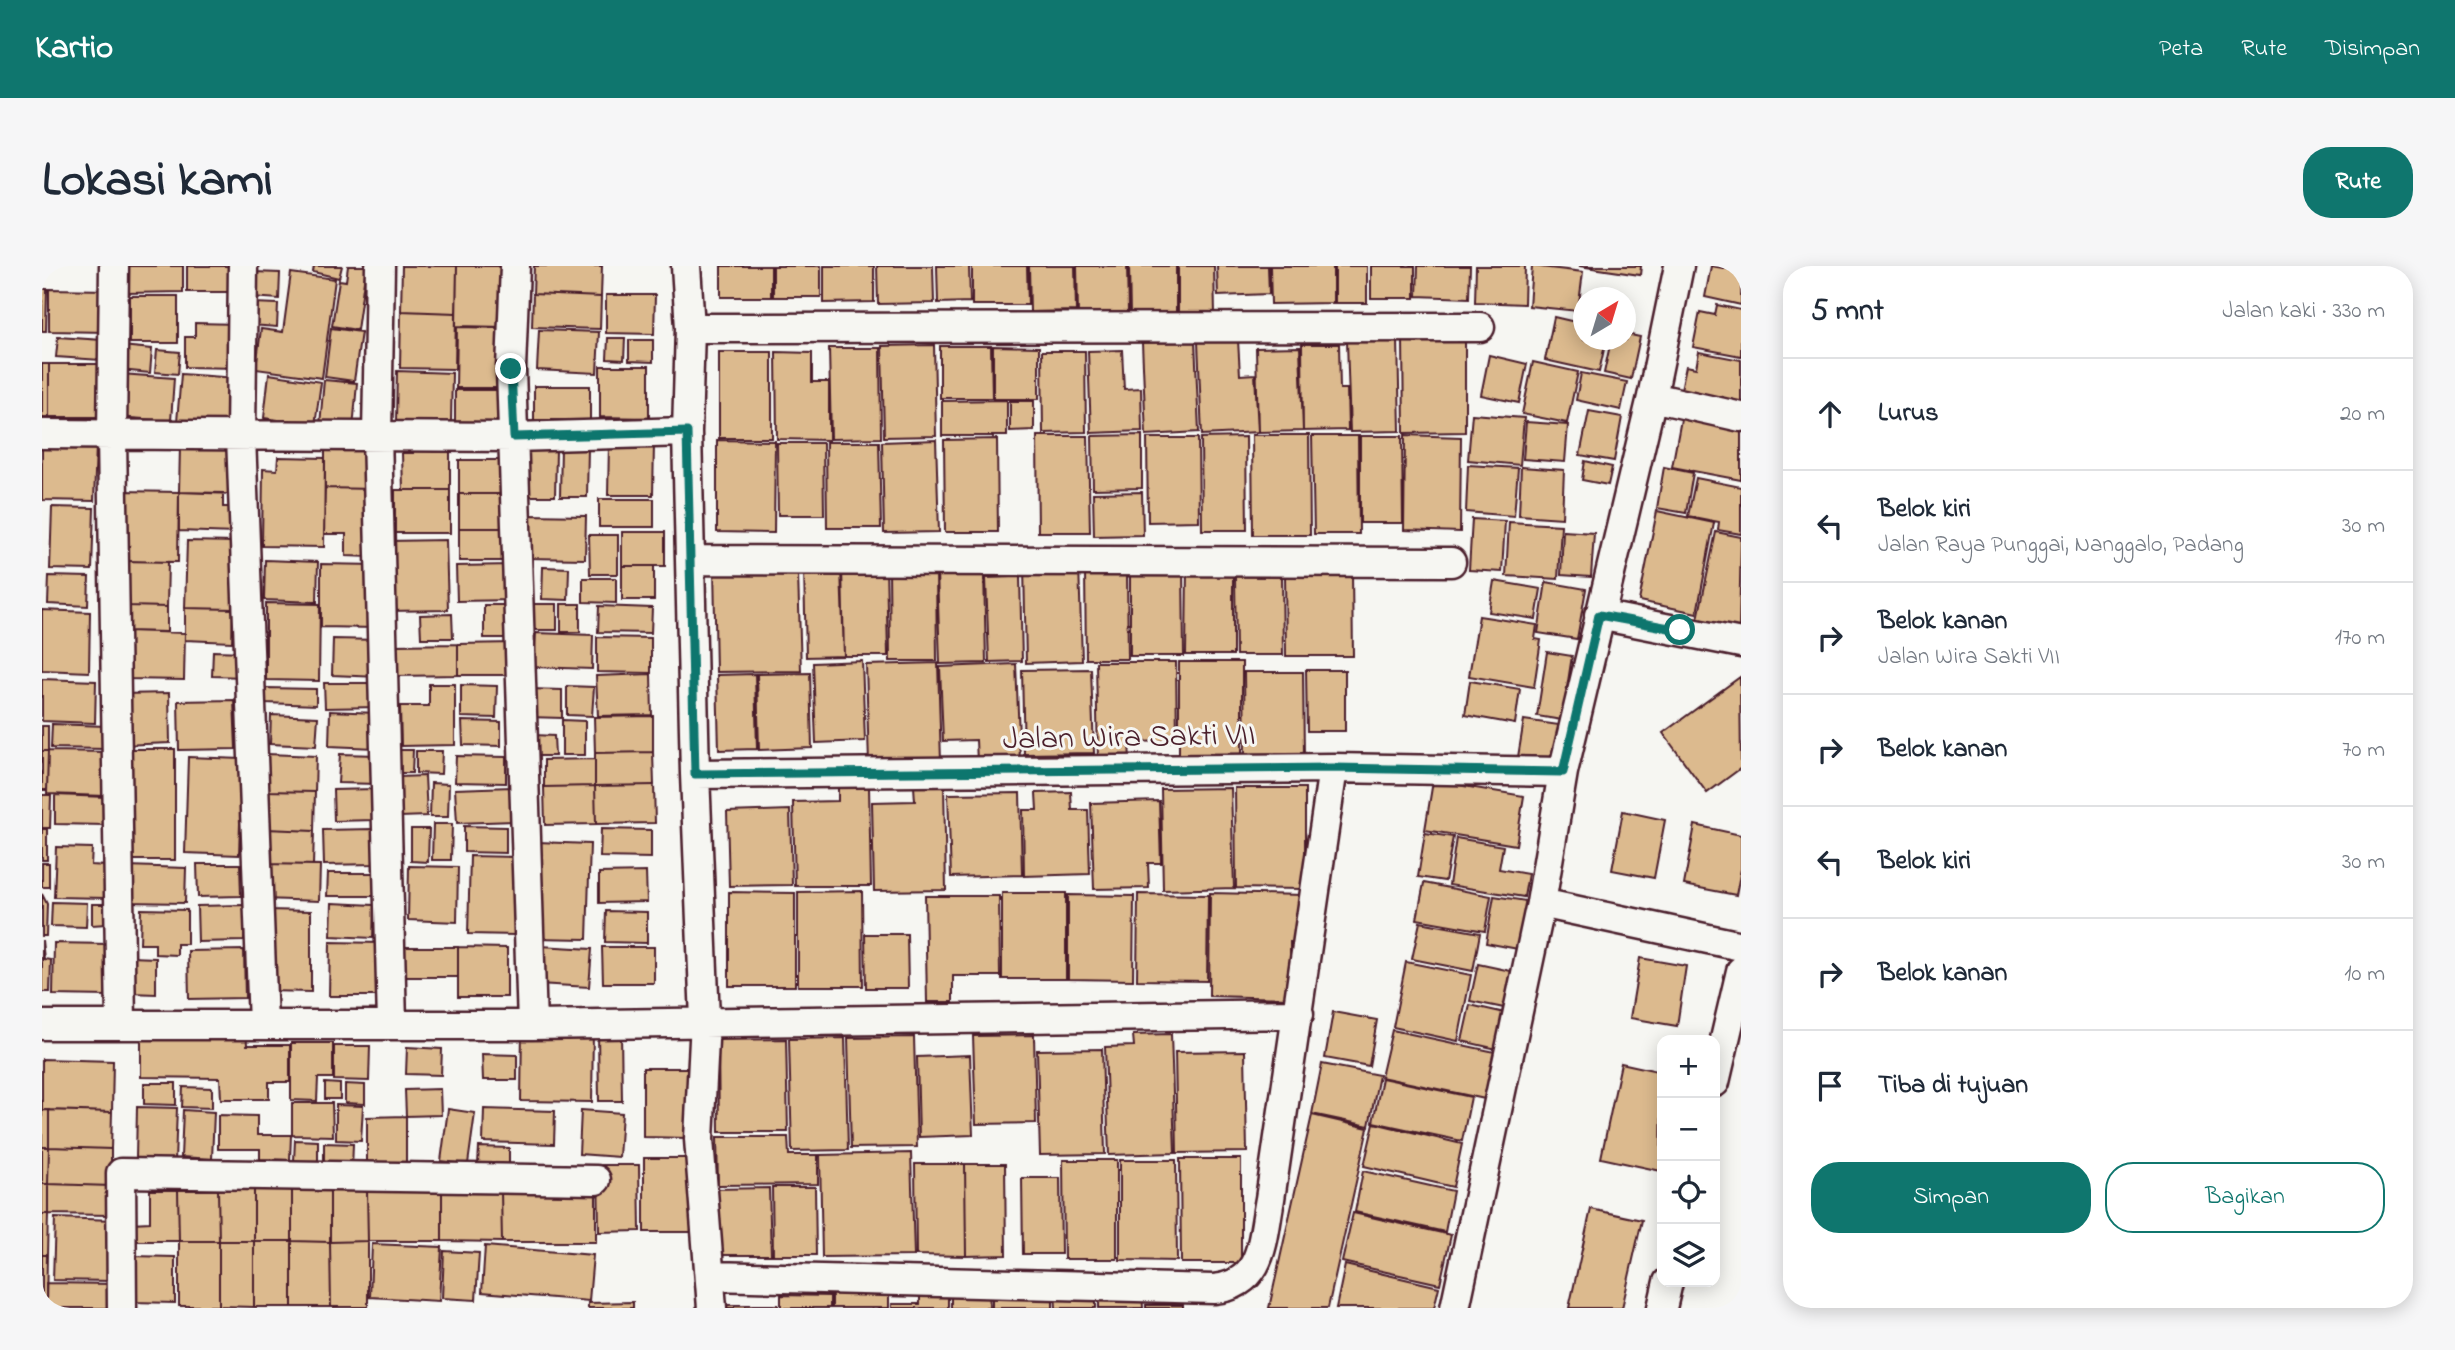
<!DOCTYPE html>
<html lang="id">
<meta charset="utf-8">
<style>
:root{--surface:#fff;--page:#f6f6f7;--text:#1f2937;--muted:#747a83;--line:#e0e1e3;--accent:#0f766e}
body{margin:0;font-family:"Indie Flower",sans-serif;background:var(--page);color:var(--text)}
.controls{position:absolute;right:21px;bottom:21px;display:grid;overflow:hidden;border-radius:14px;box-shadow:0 4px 18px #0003}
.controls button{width:63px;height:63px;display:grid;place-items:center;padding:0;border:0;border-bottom:2px solid var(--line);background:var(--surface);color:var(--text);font:35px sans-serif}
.compass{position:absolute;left:1531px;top:21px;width:63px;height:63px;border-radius:50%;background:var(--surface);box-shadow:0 4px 18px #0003;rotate:38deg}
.stop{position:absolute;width:21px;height:21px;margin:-16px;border:5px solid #0f766e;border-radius:50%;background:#fff}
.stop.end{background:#0f766e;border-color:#fff;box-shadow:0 2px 7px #0008}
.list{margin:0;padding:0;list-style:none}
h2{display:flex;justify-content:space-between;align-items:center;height:91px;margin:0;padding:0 28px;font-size:30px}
h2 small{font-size:23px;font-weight:400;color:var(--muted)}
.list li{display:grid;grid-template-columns:46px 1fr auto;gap:21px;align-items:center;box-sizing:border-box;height:112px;padding:0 28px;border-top:2px solid var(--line)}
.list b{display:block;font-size:26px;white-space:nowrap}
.list p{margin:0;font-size:23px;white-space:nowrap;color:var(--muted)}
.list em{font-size:23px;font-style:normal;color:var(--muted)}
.actions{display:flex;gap:14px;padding:21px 28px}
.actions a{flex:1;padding:16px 0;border:2px solid var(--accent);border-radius:28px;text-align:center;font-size:24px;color:var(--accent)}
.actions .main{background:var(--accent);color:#fff}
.icon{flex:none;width:38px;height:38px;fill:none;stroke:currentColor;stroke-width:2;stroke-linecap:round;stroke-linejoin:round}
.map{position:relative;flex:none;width:1699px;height:1042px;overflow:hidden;border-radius:28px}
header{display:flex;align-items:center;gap:42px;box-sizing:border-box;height:98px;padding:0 35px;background:var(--accent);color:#fff}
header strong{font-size:33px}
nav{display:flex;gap:38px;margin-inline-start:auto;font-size:24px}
.intro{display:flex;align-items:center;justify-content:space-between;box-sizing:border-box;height:168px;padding:0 42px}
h1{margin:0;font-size:49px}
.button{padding:18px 32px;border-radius:28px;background:var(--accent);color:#fff;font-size:24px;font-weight:700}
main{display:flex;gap:42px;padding:0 42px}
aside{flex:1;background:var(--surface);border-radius:28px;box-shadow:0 4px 18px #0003}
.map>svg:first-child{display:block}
.building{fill:#dcba8e;stroke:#4a1f2b;stroke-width:2}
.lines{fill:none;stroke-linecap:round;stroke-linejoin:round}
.minor-casing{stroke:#4a1f2b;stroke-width:33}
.minor{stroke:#f6f6f2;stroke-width:28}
.route{stroke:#0f766e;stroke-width:9}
.labels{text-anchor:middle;stroke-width:6;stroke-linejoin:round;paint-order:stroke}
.street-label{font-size:32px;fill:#4a1f2b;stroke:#f6f6f2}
</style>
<header>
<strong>Kartio</strong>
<nav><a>Peta</a><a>Rute</a><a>Disimpan</a></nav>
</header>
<div class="intro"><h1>Lokasi kami</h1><a class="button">Rute</a></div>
<main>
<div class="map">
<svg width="1699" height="1042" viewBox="0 0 1699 1042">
<rect width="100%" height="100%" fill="#f6f6f2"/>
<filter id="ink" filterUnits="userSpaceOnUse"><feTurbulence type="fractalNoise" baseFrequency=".0143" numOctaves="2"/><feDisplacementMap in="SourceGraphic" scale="14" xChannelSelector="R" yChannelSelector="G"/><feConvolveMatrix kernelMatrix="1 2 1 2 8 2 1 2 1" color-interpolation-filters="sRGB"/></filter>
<g filter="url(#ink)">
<!-- building -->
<path class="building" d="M84 0H141V26L84 27Z
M145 0H200V26H145Z
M272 0H300L297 12 271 6Z
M306 0H324L315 64 290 60 297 14 304 15Z
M360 0H415L414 47 359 45Z
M415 0H464V61L414 60Z
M492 0H560L559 31 491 28Z
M679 0H729V31H679Z
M731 0H779V31H731Z
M782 0H832V36L782 37Z
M835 0H891L892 37 836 38Z
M895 0H927L928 36 896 37Z
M930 0H985L986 39H930Z
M987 0H1033L1034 45 988 46Z
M1035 0H1085L1086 47 1036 48Z
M1087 0H1134V48H1088Z
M1136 0H1172L1173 48H1136Z
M1175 0H1226L1227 28 1176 30Z
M1228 0H1291V37L1229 38Z
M1293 0H1325V37H1293Z
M1329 0H1373V32H1329Z
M1376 0H1428L1427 32 1375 30Z
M1434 0H1483L1482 38 1433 36Z
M1490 0 1541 6 1536 45 1487 40Z
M1537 0H1599L1598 9Z
M1669 0 1699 5V39L1663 31Z
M212 6 238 7 237 33 210 31Z
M249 7 293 13 280 112 214 103 219 63 241 66Z
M0 23H5L4 65H0Z
M7 23 65 24V66L7 65Z
M491 28 559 31 558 63 490 61Z
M564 29H613L612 68 564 67Z
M88 30H136V77H88Z
M211 37 236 38 235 61 209 59Z
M1675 39 1699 44V90L1651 81 1658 46 1673 49Z
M359 45 414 47 413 103 358 102Z
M1512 51 1542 58V74H1564L1557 106 1503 94Z
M153 57 197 58V102L143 101V71H153Z
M415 61 464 62 463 122H414Z
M289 62 319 66 312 115 283 111Z
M497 64 557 66 555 107 495 104Z
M1584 68 1598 71 1589 113 1562 107 1569 74H1584Z
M16 71 60 74 59 94 14 91Z
M566 72H583L582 94 565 93Z
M1361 73H1423V166L1362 167Z
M587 74H611V96L587 95Z
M1196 74 1198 109 1213 108 1216 166 1160 169 1156 76Z
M1356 74 1358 165 1308 166 1305 75Z
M1153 75 1157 166 1104 169 1100 77Z
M1260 78H1297L1298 123H1305L1306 164 1261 165Z
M892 79 894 170 842 171 840 80Z
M79 80 110 83 108 107 78 104Z
M898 80H949L950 132H898Z
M951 80 997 81V133H951Z
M1258 81 1261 165 1216 166 1214 82Z
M787 82H838L839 172 789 173Z
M115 84 138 86 136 108 113 106Z
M1080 84 1082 123 1099 122 1100 165 1049 167 1046 85Z
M1000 85H1043L1044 166 1001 167Z
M677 86H730V172H677Z
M734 86 770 87V116H787V174L735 173Z
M1657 86 1699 94V140L1638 128 1644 100 1654 102Z
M1447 89 1485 98 1477 137 1439 129Z
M1491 96 1536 106 1525 157 1480 148Z
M0 98H7V151H0Z
M7 98H65V151H7Z
M558 100H607V152L558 151Z
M355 105 410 107 409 156 354 155Z
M1539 107 1585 116 1579 144 1534 134Z
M79 108 132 112 129 155 75 151Z
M139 108 194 112 190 161 135 156Z
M227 108 279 116 273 159 222 152Z
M282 114 315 117 311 163 278 159Z
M492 120H548V154H492Z
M413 124H463L462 157 413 156Z
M965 134V170H900V135Z
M968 135H992V164L968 165Z
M1547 145 1580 151 1572 195 1538 189Z
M1430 148 1482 152 1478 199 1426 194Z
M1640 148 1699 160V214L1630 201Z
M1484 156 1526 159 1523 196 1481 193Z
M1100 169V222L1051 223 1050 170Z
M1210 169H1267L1268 269H1211Z
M1363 169 1419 171 1418 266 1362 264Z
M995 170H1046L1048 266H996Z
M1270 170H1316L1317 268H1272Z
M1318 170H1360L1361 257H1318Z
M371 171 408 178V224H361L360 187H371Z
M1204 171 1205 264H1160L1159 172Z
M1105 172H1156L1157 255 1106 256Z
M955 173 956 266H903L902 174Z
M675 174 733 175 732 267 675 266Z
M894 174 897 266 842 267 840 176Z
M0 176 54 178 52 235 0 234Z
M784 176H837L839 262H785Z
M283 177 330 178V223L283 222Z
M567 177 612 178 611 229H566Z
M735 177H781L782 249H736Z
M138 180 191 181V228L137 226Z
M519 181H546L545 231H518Z
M483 184H514L513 230H483Z
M236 191 283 192 282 281 220 280 221 203 235 204Z
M417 194H469V228H417Z
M1543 195 1570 201 1566 219 1540 214Z
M1426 199 1476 202 1472 250 1424 246Z
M1479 201 1522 204 1520 252 1477 249Z
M1622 201 1651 207 1644 247 1615 242Z
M1654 212 1699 221V268L1676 264 1677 256 1646 250Z
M283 222 330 223 329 291 304 290V268H282Z
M353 224H408V267H353Z
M79 225 137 226 136 296 78 295Z
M137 226 181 227V241H193V267L137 265Z
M1100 226 1101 269 1052 270 1051 227Z
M417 228H469V262H417Z
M557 233H612V261H557Z
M10 241 52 242 50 304 8 303Z
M1615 245 1672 257 1655 347 1597 335Z
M486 249 544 250 543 293 485 292Z
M1430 253 1463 255 1460 306 1427 304Z
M1467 256 1519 259 1516 313 1464 310Z
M417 262H469V295H417Z
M1521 265 1552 267 1549 311 1519 309Z
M580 266H623V300H580Z
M1674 266 1699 271 1697 362 1656 353Z
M547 269H576V308H548Z
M404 274 406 344 346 345 345 275Z
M145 275 192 276 191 343 143 342Z
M223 294 276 296 275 336 222 334Z
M86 295 126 296 125 341 85 340Z
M279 298 335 299 334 362 279 361Z
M1037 298 1040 395 984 397 982 299Z
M471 299 472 334 415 335 414 300Z
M733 299V308H756L759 405 674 406 672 300Z
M844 299 846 390H802L800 300Z
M580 300H612V334H580Z
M1088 300H1141L1142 390H1088Z
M1145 300H1191V389H1144Z
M501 301 527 302 526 334 500 333Z
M799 302 802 390 764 391 762 303Z
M847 302H894L895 395H848Z
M942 304 944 397 898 398 895 305Z
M1043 306H1085L1086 393H1044Z
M1310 307 1311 390H1244L1243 308Z
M7 310 47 311 46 340 6 338Z
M1193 310H1240L1241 389H1194Z
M978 311 980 395 947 396 944 312Z
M541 312H574V337L541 336Z
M1452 315 1499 323 1494 353 1447 346Z
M1504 316 1544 323 1535 373 1496 367Z
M224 337 278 338 277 415 224 414Z
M488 338H515V364H488Z
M519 338H538V366H519Z
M442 339H473V372H442Z
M85 340 125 341V366L85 365Z
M557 340 610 342 609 367 556 366Z
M143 342 191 343 190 376 143 374Z
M0 344 48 346 47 406 0 404Z
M410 348 411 372H379L378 349Z
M1437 350 1495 359 1493 373 1499 374 1492 421 1427 410Z
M85 365 143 367 142 414 84 413Z
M494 367 551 369 550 403 492 401Z
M555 371 609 372V407L555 406Z
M291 373 338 374 337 411 290 409Z
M473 377 466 409H416V378Z
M416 378V409L354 410 353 379Z
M171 385 203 386V411L170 410Z
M1505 386 1530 390 1520 454 1495 450Z
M820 395 823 475 774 477 771 397Z
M1054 396H1134L1135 475 1087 476 1088 494 1056 495Z
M1137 396H1200V493H1137Z
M896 397 899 496 827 498 824 399Z
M974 398 978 495 935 496 934 474 901 475 898 401Z
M1049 403 1052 487 982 488 980 404Z
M1264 404H1303V465H1265Z
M1202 406H1261L1262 491H1203Z
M768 407 770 482 717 484 715 408Z
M609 408 610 449 556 450 554 410Z
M713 408 715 483 677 484 675 409Z
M1698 411 1699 502 1665 527 1621 467Z
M0 413 54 415 53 457 0 455Z
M1428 415 1478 423 1473 458 1423 449Z
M282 417H335L336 441 283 442Z
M387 418H413V479L359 480 358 440H387Z
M419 419 455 420 454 452 419 451Z
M525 420 552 421 550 450 525 449Z
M224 422 274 423V439L224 437Z
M487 423 520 424V452L486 451Z
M127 427 128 477 80 479 79 428Z
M192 434 194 483 137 484 136 435Z
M288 445 334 447 333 482 287 480Z
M229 449 276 451 274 480 228 478Z
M611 450V486L553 487 552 451Z
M520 454 543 455V489H520Z
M1482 454 1517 459 1511 496 1476 491Z
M420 455 459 456V480L421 479Z
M10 458 64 460V483L9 482Z
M0 460H6V485H0Z
M492 469 512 470 513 490H492Z
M84 483H133V594H83Z
M351 484H371L370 507H351Z
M0 485H6L5 524H0Z
M6 485 65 486 64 530 5 528Z
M374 485H400L399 508 374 507Z
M611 486 612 519 553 520V487Z
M225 488 274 490 273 526 224 525Z
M298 488 336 489V518L296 517Z
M414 490 464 491V517L413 516Z
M146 491 200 493 197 589 143 587Z
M553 493V520L502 521V494Z
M383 510 385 550 358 551 356 511Z
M1391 515 1482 530 1474 579 1383 564Z
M389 517 407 518 406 551H388Z
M612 519 613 557 554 558 553 520Z
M902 519 904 624 832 625 830 536 873 535 872 520Z
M553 520 554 558 503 559 502 521Z
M470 521 472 555 415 557 413 523Z
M796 521H827L829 620H753L751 536 796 535Z
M1189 522 1192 622 1121 624 1119 523Z
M1193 522H1263V623L1194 622Z
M333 523V554L292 555 291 524Z
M224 525 273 526 272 565 224 563Z
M1029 526 1030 544H1046L1048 608 982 610 981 544H995L994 527Z
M978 527 980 609 909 611 906 528Z
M0 529H9L8 562H0Z
M13 529 64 531 63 559 13 558Z
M1117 535 1119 597H1106L1107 622 1052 623 1049 537Z
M748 544 750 619 687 620 685 546Z
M1581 545 1623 554 1612 612 1570 604Z
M391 558H410L409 594H390Z
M1653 559 1699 569V603L1694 629 1642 619Z
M422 560 464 561V587L422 586Z
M0 563H5V594H0Z
M224 563 272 565 271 599 223 598Z
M331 563 332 598 282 599 281 564Z
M369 563H387L386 596 369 595Z
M559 563 609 564V592L558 591Z
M1383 567 1411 571 1403 615 1376 611Z
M1414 572 1461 580 1457 603 1486 608 1482 631 1407 619Z
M495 576 548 578 545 673 492 672Z
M14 581 50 582 49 599 65 600V632L12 631Z
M428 590 476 591 475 669 426 668Z
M0 597H7V621H0Z
M155 598H198L199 630 156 631Z
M223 598 278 599 277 635 222 633Z
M85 600 144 602 143 637 84 636Z
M367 600 416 601 415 656 366 654Z
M604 606 605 636 557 637V607Z
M286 607H333V630H285Z
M1382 617 1449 630 1443 665 1375 653Z
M820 625 821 720H756V626Z
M687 626 753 627V720H687Z
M960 627H1024V713H960Z
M1168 627 1261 629V676H1248V732L1167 730Z
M0 628 5 638 4 670H0Z
M1096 628 1166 629 1165 715 1095 714Z
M1026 629 1092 630 1091 714 1026 713Z
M883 630H957L958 710H911V736H885Z
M1452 630 1484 635 1476 683 1444 677Z
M10 636 45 637 44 661 9 660Z
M290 637 332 639 331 672 289 670Z
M50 638H64V658L50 659Z
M202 639V675L156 676 155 640Z
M99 643 145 644V678H135V689L113 688V678H98Z
M225 644 269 645V726L225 725Z
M564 645 605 646V677L563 676Z
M1378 656 1438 667 1431 705 1370 693Z
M823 668H865L866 722H824Z
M0 674 2 693 9 694 8 726H0Z
M288 676 339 677 338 730H287Z
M12 677 66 678V730L11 729Z
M498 680 550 683 547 721 496 718Z
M362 681H416V711H362Z
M416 681 465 682V731H416Z
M560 681H612V717H561Z
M202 684 203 732 147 733 146 685Z
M88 691 114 692V728L88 727Z
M1598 692 1644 700 1635 760 1588 752Z
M1364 696 1429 709 1416 775 1351 761Z
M1436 698 1469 705 1462 742 1428 735Z
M1428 739 1463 747 1455 783 1420 775Z
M1291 746 1335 754 1327 800 1283 792Z
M204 761 205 779H248V816H227V833H179L178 812 99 811V771Z
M480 762 551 763 550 836 479 835Z
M1350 764 1453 786 1443 833 1339 811Z
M579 765 580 835H557L556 766Z
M1129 768 1133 887 1067 889 1063 781 1092 780 1091 769Z
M992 769 994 857 934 858 931 770Z
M872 771 875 881 809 882 806 772Z
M803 772 806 884 750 885 747 773Z
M744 773 746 866H677L676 774Z
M249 777H291V812H276L275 835 249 834Z
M292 780H328L327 815 292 814Z
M365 781 400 783 399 809 364 808Z
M1060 783 1063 888 998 889 995 784Z
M1203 785 1205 886 1135 887 1133 786Z
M440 788 475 789V814H441Z
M928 789 931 869 877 871 875 791Z
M0 793 71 795 70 846 0 844Z
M1579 797 1620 806 1619 905 1559 892Z
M1280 798 1337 809 1327 860 1270 848Z
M601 802H647L646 872 601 871Z
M1340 812 1429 831 1420 875 1331 856Z
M102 817H134V839L102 838Z
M283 817 298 818V833H283Z
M303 818 323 819V838L303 837Z
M141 821 170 822V842L140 841Z
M398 823 399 849 364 850 363 824Z
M250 837H290L291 870 250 869Z
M294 839 321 840 319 875 294 874Z
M95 841 135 842 133 895 94 893Z
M406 843 433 847 426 898 399 895Z
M442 843 513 845 512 878 441 876Z
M0 844H7V881H0Z
M7 844 70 846 69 883 7 881Z
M141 844 172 846 170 893 139 891Z
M539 844 580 847 577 891 537 888Z
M176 849 215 850V869H249L248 894 218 893V883H176Z
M1270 849 1326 862 1286 1042H1227Z
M364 850V896H325V851Z
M1332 857 1420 878 1411 921 1322 900Z
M675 871H746L747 889H776V918L676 919Z
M253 874 276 875V896L252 895Z
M282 877 311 878 310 903 282 902Z
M0 881H7L6 918H0Z
M7 881 69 883V920L6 918Z
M437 881 467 882V899L436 898Z
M869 887 872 990 780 991 778 889Z
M602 892H653V966H602Z
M1138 893H1199V997H1139Z
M1021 894H1075V993H1022Z
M1078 894H1134L1135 995 1078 994Z
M873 898H923L924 990 874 989Z
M923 898H963L964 989 924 990Z
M556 899H597L598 965 557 966Z
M1321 905 1411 925 1403 966 1313 946Z
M980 912H1018L1019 988H981Z
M0 918H6V948H0Z
M6 918 69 920 68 949 6 948Z
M730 921H773L774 989H731Z
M727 922 729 989H672L671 923Z
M108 924H136L137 975H89V957L108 956Z
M136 924H176L177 975H137Z
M176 924H212V975H177Z
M212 924H250V975H212Z
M250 924H288V976L250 975Z
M288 924 325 925 326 975 288 976Z
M325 925H400V975H326Z
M400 925H459L460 976 400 975Z
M459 925H554V976H460Z
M1549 943 1600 954 1580 1042H1527Z
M1311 947 1409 969 1398 1018 1300 996Z
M0 948H6L5 989H0Z
M13 952 72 954 70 1015 11 1014Z
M137 975H177V1040H137Z
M177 975H212V1041L177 1040Z
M212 975H250V1041H212Z
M250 975 288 976 289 1041H250Z
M326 975V1041H289L288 976Z
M330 978 400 981 397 1035 328 1031Z
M443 980 551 989 547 1035 440 1026Z
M402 985 437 987 434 1034 400 1032Z
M0 989H5L4 1042H0Z
M90 990 133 991V1037L90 1036Z
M1303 999 1397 1021 1392 1042H1294Z
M4 1017 72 1018 71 1042H4Z
M1011 1024V1042H950V1026Z
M790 1025 847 1026V1042H790Z
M878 1025H906V1042H850V1038H878Z
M909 1025H947L948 1042H909Z
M1013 1025H1054V1042H1014Z
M1057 1026H1100L1101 1042H1057Z
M739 1029 788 1030V1042H739Z
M591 1036V1042H546V1037Z
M679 1039H736V1042H679Z
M1104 1039H1141V1042H1104Z"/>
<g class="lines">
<defs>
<path id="minor" d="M72 0 70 170 79 758
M201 0 199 170 221 758
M338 0 335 169 350 758
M473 0 469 103 490 759
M644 0 648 62 645 166 653 508 663 754 657 873 670 1042
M648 62 1438 61
M1610 131 1699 151
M0 168 472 171 645 166
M649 294 1409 296
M1557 349 1699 377
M653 508 1291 502 1521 506
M1499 637 1699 680
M0 759H490L1257 748
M1673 816 1699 705
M668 1010 1172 1023C1222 1018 1220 974 1228 933L1291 502
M80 1042 79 907 554 914
M1413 1042 1499 637 1521 506 1610 131 1637 0
M1620 1042 1626 1016"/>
</defs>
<!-- minor casing -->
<use href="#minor" class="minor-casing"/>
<!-- minor -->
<use href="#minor" class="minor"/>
</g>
</g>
<g class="lines" filter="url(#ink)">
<!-- route -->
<path class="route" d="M469 103 472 171 645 166 653 508 1291 502 1521 506 1557 349 1638 364"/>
</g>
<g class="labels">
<!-- street labels -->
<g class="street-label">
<text transform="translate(1087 469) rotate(-1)" y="11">Jalan Wira Sakti VII</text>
</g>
</g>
</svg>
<div class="controls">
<button>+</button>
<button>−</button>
<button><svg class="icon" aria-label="locate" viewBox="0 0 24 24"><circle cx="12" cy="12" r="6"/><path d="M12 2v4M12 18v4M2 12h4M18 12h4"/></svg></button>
<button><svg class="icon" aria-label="layers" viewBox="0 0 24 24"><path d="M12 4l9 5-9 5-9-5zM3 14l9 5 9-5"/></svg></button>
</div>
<svg class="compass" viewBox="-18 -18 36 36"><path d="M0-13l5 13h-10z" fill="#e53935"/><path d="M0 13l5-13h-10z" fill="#747a83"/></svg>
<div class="stop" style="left:1638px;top:364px"></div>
<div class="stop end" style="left:469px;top:103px"></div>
</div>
<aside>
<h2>5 mnt<small>Jalan kaki · 330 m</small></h2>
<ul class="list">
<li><svg class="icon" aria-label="ahead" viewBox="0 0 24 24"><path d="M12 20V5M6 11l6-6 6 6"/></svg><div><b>Lurus</b></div><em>20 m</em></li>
<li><svg class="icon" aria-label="left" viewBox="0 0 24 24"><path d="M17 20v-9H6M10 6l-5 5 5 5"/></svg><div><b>Belok kiri</b><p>Jalan Raya Punggai, Nanggalo, Padang</p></div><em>30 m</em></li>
<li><svg class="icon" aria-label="right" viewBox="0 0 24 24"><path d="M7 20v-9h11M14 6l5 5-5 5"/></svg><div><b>Belok kanan</b><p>Jalan Wira Sakti VII</p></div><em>170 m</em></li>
<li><svg class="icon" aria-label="right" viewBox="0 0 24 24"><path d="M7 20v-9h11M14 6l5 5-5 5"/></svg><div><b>Belok kanan</b></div><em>70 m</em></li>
<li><svg class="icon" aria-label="left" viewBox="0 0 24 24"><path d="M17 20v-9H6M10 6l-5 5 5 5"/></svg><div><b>Belok kiri</b></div><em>30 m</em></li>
<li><svg class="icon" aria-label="right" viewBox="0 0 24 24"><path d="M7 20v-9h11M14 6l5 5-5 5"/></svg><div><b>Belok kanan</b></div><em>10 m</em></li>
<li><svg class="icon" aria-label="arrive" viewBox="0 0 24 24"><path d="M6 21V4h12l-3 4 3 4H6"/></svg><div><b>Tiba di tujuan</b></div></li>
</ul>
<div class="actions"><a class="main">Simpan</a><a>Bagikan</a></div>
</aside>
</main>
